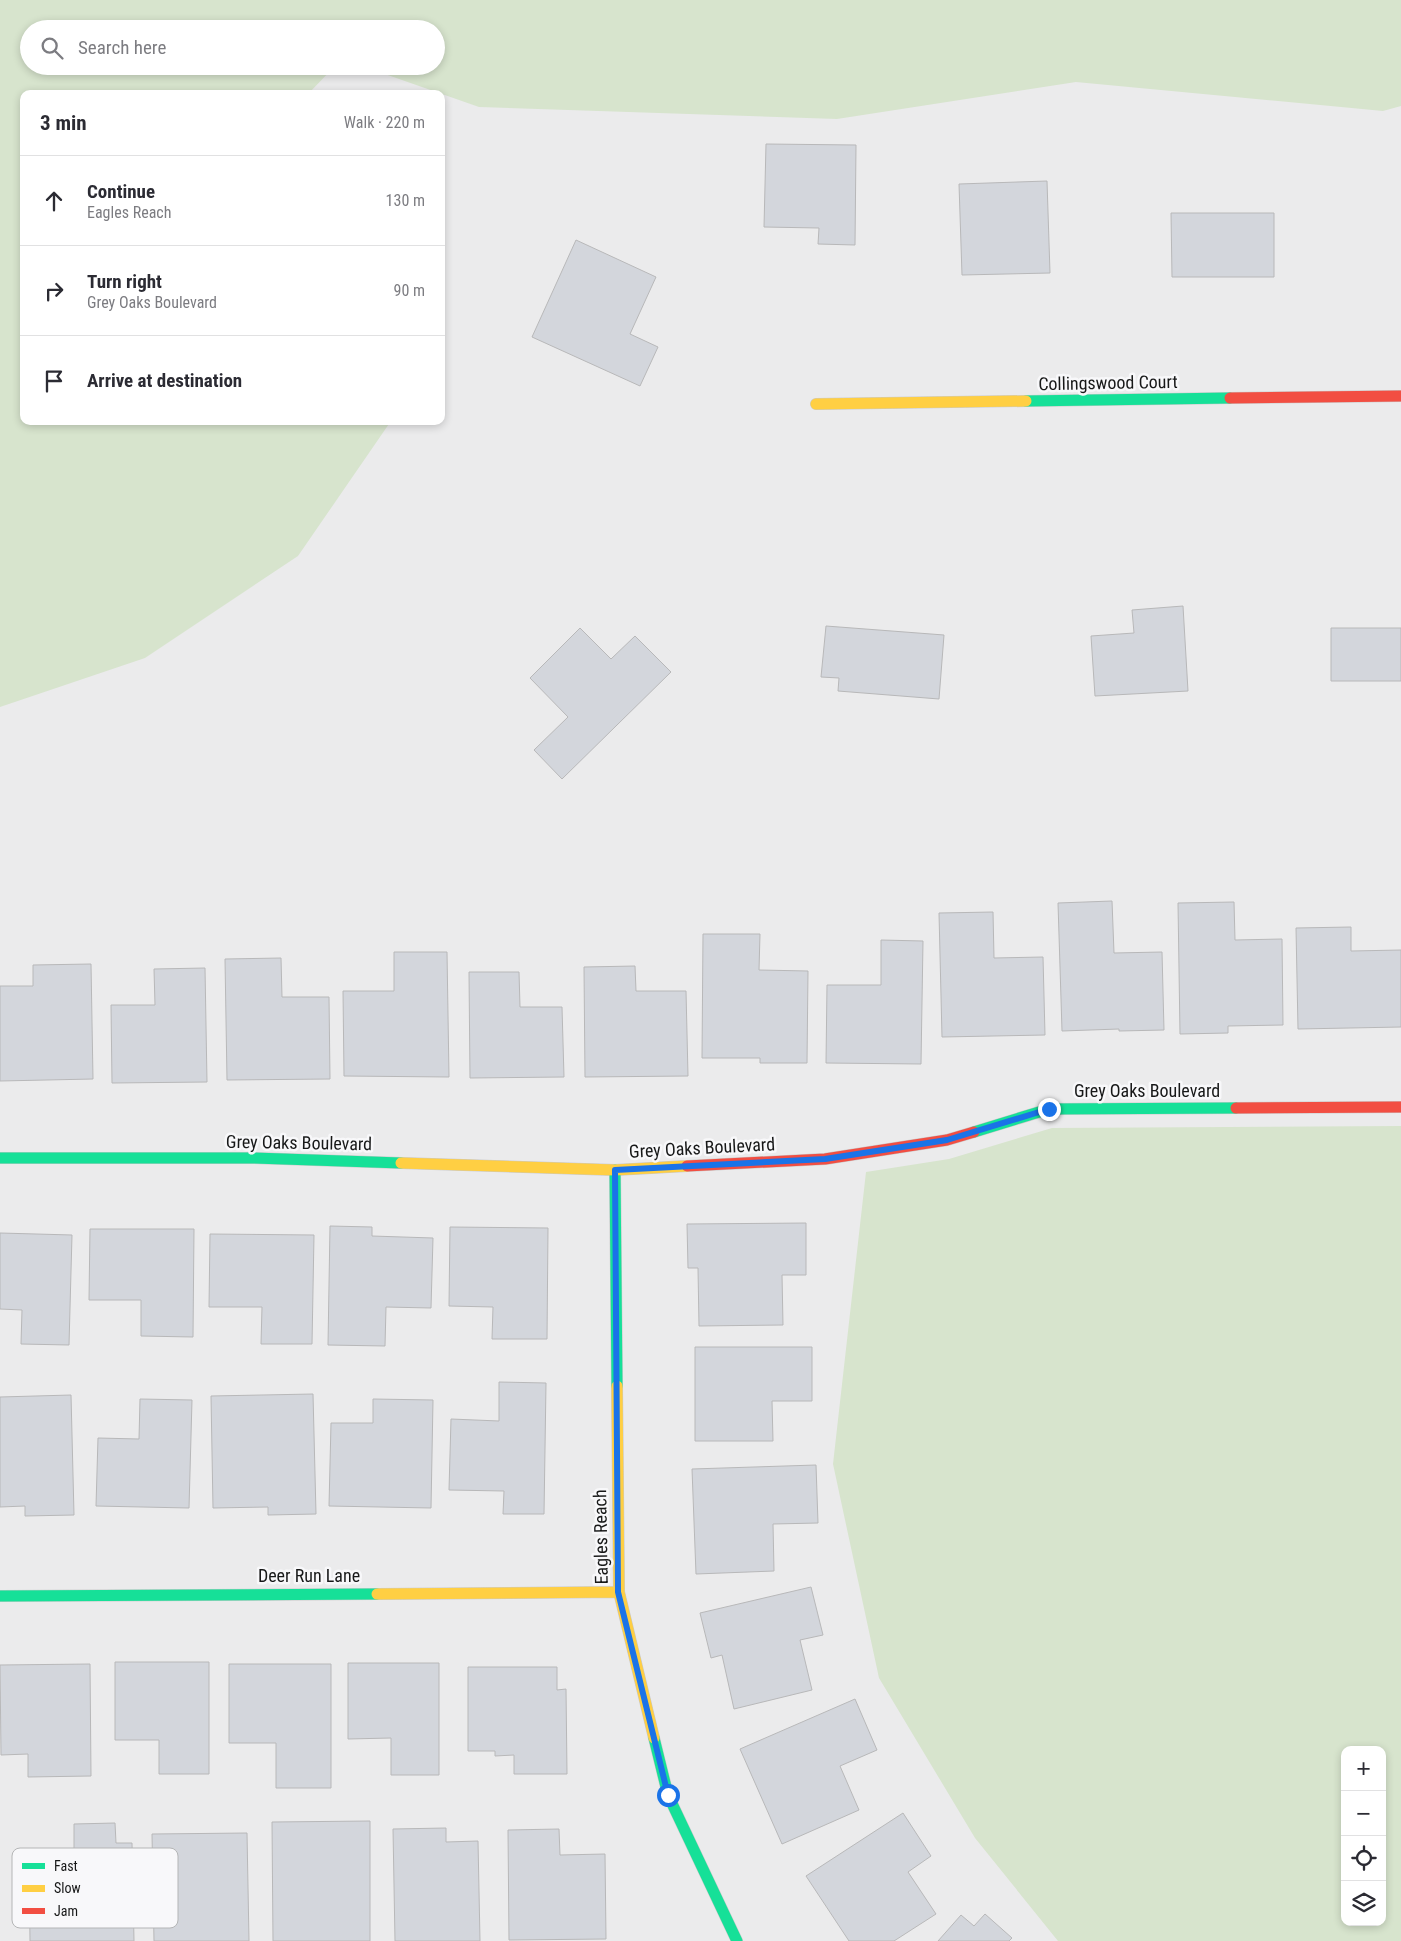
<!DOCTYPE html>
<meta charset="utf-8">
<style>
:root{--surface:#fff;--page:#f2f2f3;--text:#2b2b33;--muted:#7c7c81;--line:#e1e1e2}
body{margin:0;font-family:"Roboto Condensed",sans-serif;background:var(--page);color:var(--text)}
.controls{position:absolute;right:15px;bottom:15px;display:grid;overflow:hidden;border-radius:10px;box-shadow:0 2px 8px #0003}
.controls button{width:45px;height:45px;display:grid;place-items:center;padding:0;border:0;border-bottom:1px solid var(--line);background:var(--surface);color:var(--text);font:25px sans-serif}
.stop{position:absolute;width:15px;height:15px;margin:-11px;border:4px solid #1a73e8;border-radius:50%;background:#fff}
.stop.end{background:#1a73e8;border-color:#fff;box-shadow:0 1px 5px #0008}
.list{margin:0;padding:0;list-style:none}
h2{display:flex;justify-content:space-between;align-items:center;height:65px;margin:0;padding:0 20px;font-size:21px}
h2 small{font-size:16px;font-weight:400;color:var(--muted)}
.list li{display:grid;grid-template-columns:32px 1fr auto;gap:15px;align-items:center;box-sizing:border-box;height:90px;padding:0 20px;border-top:1px solid var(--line)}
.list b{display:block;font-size:19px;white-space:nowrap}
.list p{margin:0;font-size:16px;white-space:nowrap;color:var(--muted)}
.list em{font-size:16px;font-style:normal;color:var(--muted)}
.icon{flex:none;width:28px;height:28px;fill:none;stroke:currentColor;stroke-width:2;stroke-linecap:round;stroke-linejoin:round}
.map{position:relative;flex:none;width:1401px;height:1941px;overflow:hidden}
.search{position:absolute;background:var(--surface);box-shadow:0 2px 8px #0003;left:20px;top:20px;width:425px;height:55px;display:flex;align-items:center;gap:12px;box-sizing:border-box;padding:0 18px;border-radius:28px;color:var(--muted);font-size:19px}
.panel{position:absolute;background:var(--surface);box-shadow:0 2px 8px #0003;left:20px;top:90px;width:425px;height:335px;border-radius:10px}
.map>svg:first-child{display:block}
.green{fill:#d7e4cd;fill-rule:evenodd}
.building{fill:#d3d6dc;stroke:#b8b8b9}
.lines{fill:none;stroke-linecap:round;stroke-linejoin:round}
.fast-casing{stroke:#c9c9c9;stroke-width:12}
.slow-casing{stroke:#c9c9c9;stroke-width:12}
.jam-casing{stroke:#c9c9c9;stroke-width:12}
.fast{stroke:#16e098;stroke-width:11}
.slow{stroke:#ffcf43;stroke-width:11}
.jam{stroke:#f24e42;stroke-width:11}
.route{stroke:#1a73e8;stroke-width:6}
.labels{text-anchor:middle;stroke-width:5;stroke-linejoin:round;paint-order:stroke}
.street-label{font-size:18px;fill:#171818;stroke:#f8f8fa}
.key{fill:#f8f8fa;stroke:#b4b5b6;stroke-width:1}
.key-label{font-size:14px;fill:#171818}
</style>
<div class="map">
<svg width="1401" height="1941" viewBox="0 0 1401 1941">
<rect width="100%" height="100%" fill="#ebebec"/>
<!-- green -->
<path class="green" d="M0 0H1401V106L1383 111 1076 82 837 119 479 107 362 66H436V29H29V66H335L308 94H24V421H391L298 556 145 658 0 707Z
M1401 1126V1941H1058L975 1838 879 1678 833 1464 866 1172 949 1159 1052 1128ZM1345 1750H1382V1922H1345Z"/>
<!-- building -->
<path class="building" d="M766 144 856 145 855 245 818 244 819 228 764 227Z
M1047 181 1050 273 962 275 959 184Z
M1171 213H1274V277H1172Z
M576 240 656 277 630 334 658 347 640 386 532 337Z
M1183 606 1188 691 1095 696 1091 636 1134 633 1132 610Z
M826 626 944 635 939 699 838 691 839 678 821 677Z
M580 628 611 659 635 636 671 672 562 779 534 750 568 717 530 678Z
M1331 628H1401V681H1331Z
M1112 901 1114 953 1162 952 1164 1030 1119 1031V1029L1062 1031 1058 903Z
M1234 902 1235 940 1282 939 1283 1025 1228 1026V1033L1180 1034 1178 903Z
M993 912 994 958 1043 957 1045 1035 942 1037 939 913Z
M1351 927V951L1401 950V1027L1298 1029 1296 928Z
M703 934H760L759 970 808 971 807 1063H760V1058H702Z
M881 940 923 941 921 1064 826 1063 827 985H881Z
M394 952H447L449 1077 344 1076 343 991H394Z
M281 958 282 997H329L330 1079 227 1080 225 959Z
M91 964 93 1079 0 1081V986H33V965Z
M635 966 636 991H686L688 1076 585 1077 584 967Z
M205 968 207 1082 112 1083 111 1005H155L154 969Z
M469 972H519L520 1007H562L564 1077 470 1078Z
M806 1223V1275H782L783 1325 699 1326 698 1268H688L687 1224Z
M330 1226 372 1227V1236L433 1238 431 1308 386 1307 385 1346 328 1345Z
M450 1227 548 1228 547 1339H492L493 1307 449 1306Z
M90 1229H194L193 1337 141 1336V1300H89Z
M0 1233 72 1235 69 1345 21 1344 22 1310 0 1309Z
M210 1234 314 1235 312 1344H261L262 1307H209Z
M695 1347H812V1401H772L773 1441H695Z
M499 1382 546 1383 544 1514H503L504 1491 449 1490 451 1419 499 1421Z
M313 1394 316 1514 268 1515V1507L213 1508 211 1396Z
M71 1395 74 1515 25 1516V1506L0 1507V1397Z
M140 1399 192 1400 189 1508 96 1506 98 1438 139 1439Z
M373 1399 433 1400 431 1508 329 1506 331 1423H373Z
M816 1465 818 1523 773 1524 774 1571 696 1574 692 1469Z
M811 1587 823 1635 800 1640 812 1690 734 1709 722 1655 711 1658 700 1613Z
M115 1662H209V1774H159V1740H115Z
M348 1663H439V1775H391V1738L348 1739Z
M90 1664 91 1776 28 1777V1754L1 1755 0 1665Z
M229 1664H331V1788H276V1743H229Z
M468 1667H557V1690L566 1689 567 1774H514V1755L495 1756V1751H468Z
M855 1699 877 1750 840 1766 859 1810 782 1844 740 1749Z
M903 1813 931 1856 908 1872 936 1914 894 1941H849L806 1876Z
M370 1821V1941H273L272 1822Z
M115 1823 116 1843H132L134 1941H30L29 1864 74 1863V1824Z
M446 1828V1842L478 1841 480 1941H395L393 1829Z
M559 1829 560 1855 605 1854 606 1939 509 1940 508 1830Z
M247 1833 249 1941H154L152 1834Z
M985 1914 1012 1938 1009 1941H938L961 1915 974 1926Z"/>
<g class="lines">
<defs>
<path id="fast" d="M1026 401 1230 398
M974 1132 1049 1109 1236 1108
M0 1158H253L401 1163
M615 1170 617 1386
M0 1596 377 1594
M654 1738 668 1795 737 1941"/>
<path id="slow" d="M816 404 1026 401
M401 1163 615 1170 687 1166
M617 1386 619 1592 654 1738
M377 1594 619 1592"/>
<path id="jam" d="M1230 398 1401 396
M1236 1108 1401 1107
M687 1166 825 1159 947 1140 974 1132"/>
</defs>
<!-- fast casing -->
<use href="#fast" class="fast-casing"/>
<!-- slow casing -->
<use href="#slow" class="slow-casing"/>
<!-- jam casing -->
<use href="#jam" class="jam-casing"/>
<!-- fast -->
<use href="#fast" class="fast"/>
<!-- slow -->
<use href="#slow" class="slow"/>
<!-- jam -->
<use href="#jam" class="jam"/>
</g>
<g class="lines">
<!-- route -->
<path class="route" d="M668 1795 618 1592 615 1170 825 1159 947 1140 1049 1109"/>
</g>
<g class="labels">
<!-- street labels -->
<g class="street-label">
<text transform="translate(1108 383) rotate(-1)" y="6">Collingswood Court</text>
<text x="1147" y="1097">Grey Oaks Boulevard</text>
<text transform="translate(299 1143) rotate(1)" y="6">Grey Oaks Boulevard</text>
<text transform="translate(702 1148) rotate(-3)" y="6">Grey Oaks Boulevard</text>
<text transform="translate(601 1537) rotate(-91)" y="6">Eagles Reach</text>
<text x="309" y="1582">Deer Run Lane</text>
</g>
</g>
<!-- legend -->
<rect x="12" y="1848" width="166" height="80" rx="8" class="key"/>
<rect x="22" y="1863" width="23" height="6" fill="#16e098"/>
<rect x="22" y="1885" width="23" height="7" fill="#ffcf43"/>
<rect x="22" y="1908" width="23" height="6" fill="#f24e42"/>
<g class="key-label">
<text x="54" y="1871">Fast</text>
<text x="54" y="1893">Slow</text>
<text x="54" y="1916">Jam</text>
</g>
</svg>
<div class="controls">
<button>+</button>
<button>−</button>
<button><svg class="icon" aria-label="locate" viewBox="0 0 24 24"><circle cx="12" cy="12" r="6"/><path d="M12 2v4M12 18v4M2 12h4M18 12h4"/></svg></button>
<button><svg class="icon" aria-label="layers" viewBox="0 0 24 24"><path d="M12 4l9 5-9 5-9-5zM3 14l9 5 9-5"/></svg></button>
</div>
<div class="stop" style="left:668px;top:1795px"></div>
<div class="stop end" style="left:1049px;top:1109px"></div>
<div class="search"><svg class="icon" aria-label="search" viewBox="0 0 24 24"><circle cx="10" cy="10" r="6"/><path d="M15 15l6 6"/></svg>Search here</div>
<section class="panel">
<h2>3 min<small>Walk · 220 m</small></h2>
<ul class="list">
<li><svg class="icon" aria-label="ahead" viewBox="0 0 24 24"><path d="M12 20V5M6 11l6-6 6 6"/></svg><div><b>Continue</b><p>Eagles Reach</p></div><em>130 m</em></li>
<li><svg class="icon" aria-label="right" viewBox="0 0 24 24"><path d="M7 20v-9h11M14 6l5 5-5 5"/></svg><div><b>Turn right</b><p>Grey Oaks Boulevard</p></div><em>90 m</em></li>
<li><svg class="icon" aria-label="arrive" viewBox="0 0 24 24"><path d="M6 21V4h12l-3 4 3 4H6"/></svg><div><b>Arrive at destination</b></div></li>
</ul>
</section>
</div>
